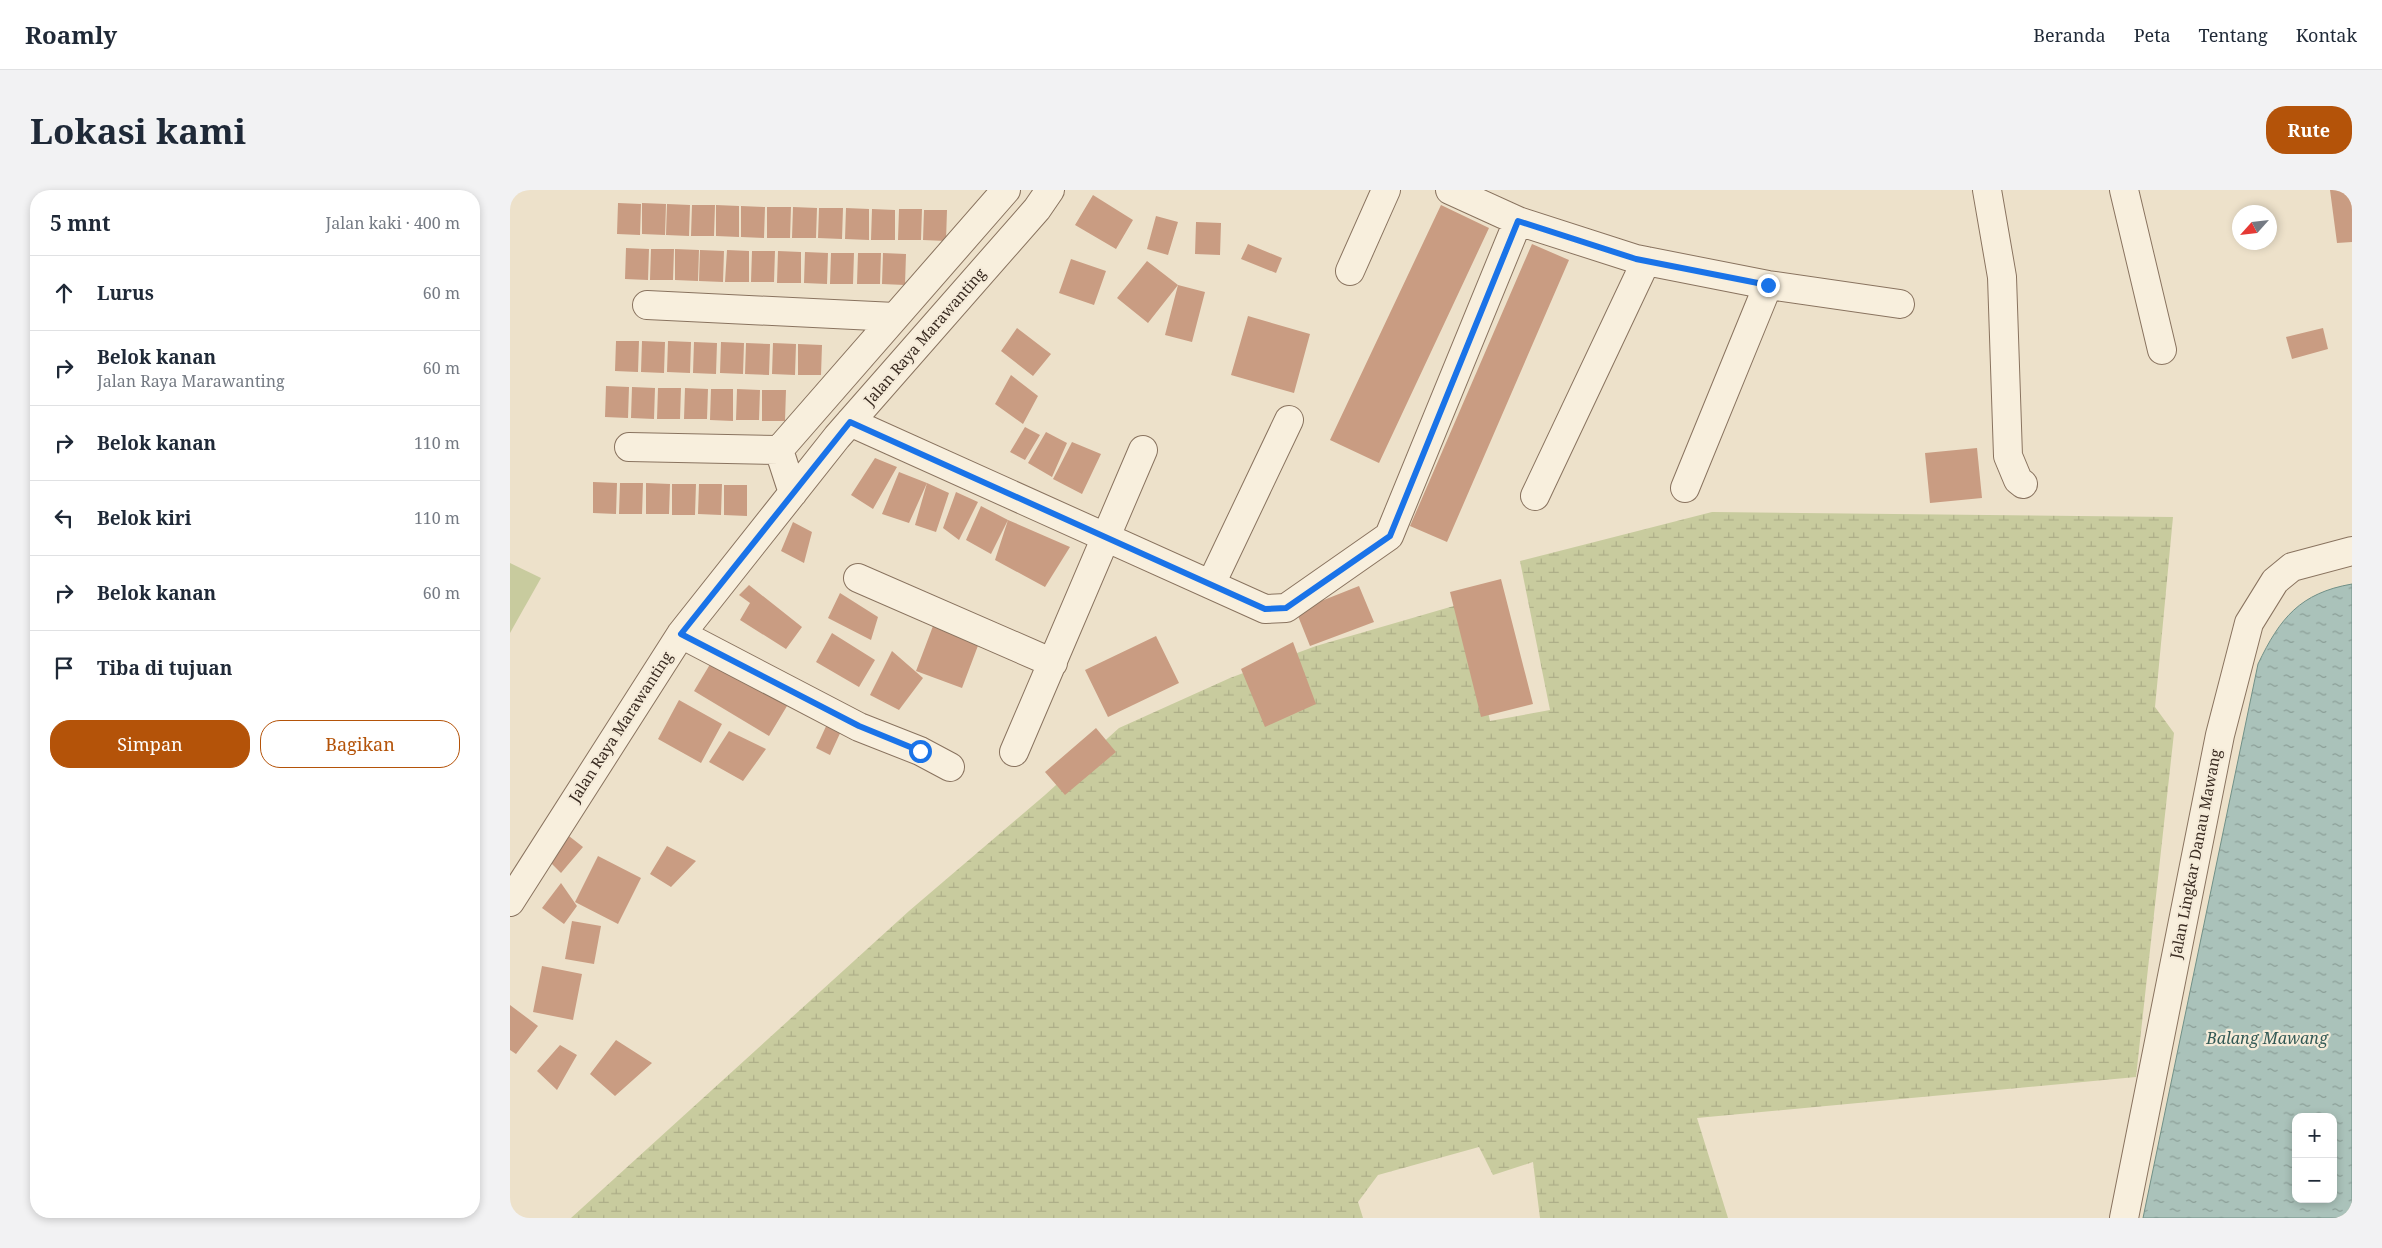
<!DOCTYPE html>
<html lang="id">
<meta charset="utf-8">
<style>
:root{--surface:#fff;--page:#f2f2f3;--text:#1f2937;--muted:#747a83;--line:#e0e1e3;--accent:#b45309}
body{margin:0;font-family:"Noto Serif",serif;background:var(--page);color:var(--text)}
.controls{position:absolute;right:15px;bottom:15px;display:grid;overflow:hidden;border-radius:10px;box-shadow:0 2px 8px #0003}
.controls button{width:45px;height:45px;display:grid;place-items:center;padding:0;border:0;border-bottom:1px solid var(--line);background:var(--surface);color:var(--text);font:25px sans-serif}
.compass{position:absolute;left:1722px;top:15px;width:45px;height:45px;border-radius:50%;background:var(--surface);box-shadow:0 2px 8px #0003;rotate:243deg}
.stop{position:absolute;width:15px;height:15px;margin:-11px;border:4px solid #1a73e8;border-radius:50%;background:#fff}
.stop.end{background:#1a73e8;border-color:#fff;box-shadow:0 1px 5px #0008}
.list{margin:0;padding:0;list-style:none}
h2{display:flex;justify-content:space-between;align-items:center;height:65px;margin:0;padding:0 20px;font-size:21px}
h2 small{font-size:16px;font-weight:400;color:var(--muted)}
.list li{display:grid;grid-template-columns:32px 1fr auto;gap:15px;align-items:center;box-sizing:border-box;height:75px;padding:0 20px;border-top:1px solid var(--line)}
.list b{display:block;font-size:19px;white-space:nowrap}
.list p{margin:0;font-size:16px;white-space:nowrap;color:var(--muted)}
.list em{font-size:16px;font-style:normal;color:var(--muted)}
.actions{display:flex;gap:10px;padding:15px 20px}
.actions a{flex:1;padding:11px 0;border:1px solid var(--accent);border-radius:20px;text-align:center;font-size:18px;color:var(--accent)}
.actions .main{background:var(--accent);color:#fff}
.icon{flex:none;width:28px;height:28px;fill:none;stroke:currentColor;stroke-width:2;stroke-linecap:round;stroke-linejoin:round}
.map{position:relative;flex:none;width:1842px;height:1028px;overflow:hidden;border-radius:20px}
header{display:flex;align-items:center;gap:30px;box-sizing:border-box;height:70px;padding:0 25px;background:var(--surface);border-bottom:1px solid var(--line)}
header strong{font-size:24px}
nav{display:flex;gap:28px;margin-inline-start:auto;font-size:18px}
.intro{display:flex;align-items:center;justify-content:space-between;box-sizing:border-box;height:120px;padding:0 30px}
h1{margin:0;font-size:35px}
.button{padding:12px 22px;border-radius:20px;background:var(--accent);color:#fff;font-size:18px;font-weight:700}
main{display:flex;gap:30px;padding:0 30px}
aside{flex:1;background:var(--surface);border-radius:20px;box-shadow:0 2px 8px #0003}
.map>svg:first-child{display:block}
.green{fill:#c8cb9e}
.wetland{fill:url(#wetland-marsh)}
.water{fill:url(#water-ripples);stroke:#719087;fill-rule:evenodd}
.building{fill:#c99c82}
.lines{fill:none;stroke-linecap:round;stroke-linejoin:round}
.minor-casing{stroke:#89735f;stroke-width:30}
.minor{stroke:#f8efdd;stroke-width:28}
.route{stroke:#1a73e8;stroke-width:6}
.labels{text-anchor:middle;stroke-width:4.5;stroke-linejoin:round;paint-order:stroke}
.street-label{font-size:15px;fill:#3a2c22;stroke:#f5ebd9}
.water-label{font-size:16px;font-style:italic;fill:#325955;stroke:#f5ebd9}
</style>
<header>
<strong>Roamly</strong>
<nav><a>Beranda</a><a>Peta</a><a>Tentang</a><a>Kontak</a></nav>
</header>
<div class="intro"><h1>Lokasi kami</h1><a class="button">Rute</a></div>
<main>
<aside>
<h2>5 mnt<small>Jalan kaki · 400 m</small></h2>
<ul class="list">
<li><svg class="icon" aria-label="ahead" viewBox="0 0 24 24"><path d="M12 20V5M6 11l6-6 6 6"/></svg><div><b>Lurus</b></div><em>60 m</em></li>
<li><svg class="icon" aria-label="right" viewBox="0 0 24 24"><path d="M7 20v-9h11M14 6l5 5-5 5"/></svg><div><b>Belok kanan</b><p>Jalan Raya Marawanting</p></div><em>60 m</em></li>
<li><svg class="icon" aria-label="right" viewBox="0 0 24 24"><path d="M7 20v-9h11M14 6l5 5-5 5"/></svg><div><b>Belok kanan</b></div><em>110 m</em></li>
<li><svg class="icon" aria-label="left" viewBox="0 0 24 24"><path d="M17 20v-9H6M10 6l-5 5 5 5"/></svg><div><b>Belok kiri</b></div><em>110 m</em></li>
<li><svg class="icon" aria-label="right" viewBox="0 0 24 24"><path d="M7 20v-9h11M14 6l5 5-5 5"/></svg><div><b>Belok kanan</b></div><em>60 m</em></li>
<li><svg class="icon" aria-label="arrive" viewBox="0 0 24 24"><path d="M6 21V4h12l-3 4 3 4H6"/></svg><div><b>Tiba di tujuan</b></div></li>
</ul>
<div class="actions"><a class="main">Simpan</a><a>Bagikan</a></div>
</aside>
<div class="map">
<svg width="1842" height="1028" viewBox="0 0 1842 1028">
<defs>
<pattern id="wetland-marsh" width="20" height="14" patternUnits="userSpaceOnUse" patternTransform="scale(1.25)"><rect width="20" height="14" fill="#c8cb9e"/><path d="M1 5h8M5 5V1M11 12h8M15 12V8" fill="none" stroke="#adae88"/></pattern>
<pattern id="water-ripples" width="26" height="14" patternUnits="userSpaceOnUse" patternTransform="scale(1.25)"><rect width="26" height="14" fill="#aac2ba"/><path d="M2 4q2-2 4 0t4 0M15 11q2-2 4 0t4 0" fill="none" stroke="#8b9e97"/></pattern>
</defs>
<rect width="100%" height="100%" fill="#ede1ca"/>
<!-- green -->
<path class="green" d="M0 373 31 388 0 443Z"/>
<!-- wetland -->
<path class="wetland" d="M1202 322 1663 327 1645 517 1664 543 1626 887 1187 928 1218 1028H1030L1023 972 983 985 969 957 868 985 848 1012 853 1028H61L399 721 535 605 609 538 720 488 806 456 954 413 980 531 1040 520 1010 371Z"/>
<!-- water -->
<path class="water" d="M1842 394V1028H1633L1748 474C1770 428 1790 403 1842 394ZM1786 927H1823V1009H1786Z"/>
<!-- building -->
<path class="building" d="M1820 0H1842V52L1827 53Z
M583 5 623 30 606 59 565 35Z
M108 13 131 14 130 45 107 44Z
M132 13 156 14 155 45 132 44Z
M157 14 180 15 179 46 156 45Z
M182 15H205L204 46H181Z
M206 15 229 16V47L206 46Z
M931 15 979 38 869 273 820 250Z
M231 16 255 17 254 48 231 47Z
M257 17H281L280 48H257Z
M283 17 307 18 306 48H282Z
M309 18H333L332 49 308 48Z
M336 18 359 19V50L335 49Z
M362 19 385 20V50H361Z
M389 19H412L411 50H388Z
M414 20H437L436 51 413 50Z
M646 26 668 32 658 65 637 59Z
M686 32 711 33 710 65 685 64Z
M738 54 772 68 766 83 731 69Z
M1022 54 1059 70 937 352 900 336Z
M116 58 139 59 138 90 115 89Z
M141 59H164L163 90H140Z
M165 59 189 60 188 91 165 90Z
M190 60 214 61 213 92 189 91Z
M217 60 239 61V92H215Z
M242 61H265L264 92H241Z
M268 61 291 62V93H267Z
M295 62 318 63 317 94 294 93Z
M321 63H344L343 94H320Z
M348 63H371L370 94H347Z
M373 63 396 64 395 95 372 94Z
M561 69 596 81 584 115 549 103Z
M637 71 668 95 638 133 607 108Z
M668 95 695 102 682 152 655 145Z
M738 126 800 144 784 203 721 185Z
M507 138 541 164 523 186 491 161Z
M1813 138 1818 159 1782 169 1776 147Z
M106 151H129L128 182 105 181Z
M132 151 155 152 154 183 131 182Z
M158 151 181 152 180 183 157 182Z
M184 152 207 153 206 184 183 183Z
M211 152 234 153 233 184 210 183Z
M236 153 260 154 259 185 235 184Z
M263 153 286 154 285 185 262 184Z
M288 154 312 155 311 185H288Z
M501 185 528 206 513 234 485 214Z
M96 196 119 197 118 228 95 227Z
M122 197 145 198 144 229 121 228Z
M148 198H171L170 229H147Z
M175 198 198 199 197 229H174Z
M201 199H223V231L200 230Z
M227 199 250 200 249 230H226Z
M252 200H276L275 231H252Z
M515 237 530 245 515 270 500 262Z
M536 242 557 253 542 287 518 273Z
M562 252 591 264 572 304 543 289Z
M1467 258 1472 308 1420 313 1415 263Z
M365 268 387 277 363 319 341 305Z
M389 282 417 293 399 333 372 324Z
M83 292 107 293 106 324 83 323Z
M110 293H133L132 324H109Z
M136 293 160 294 159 324H136Z
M417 293 439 303 426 342 405 335Z
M162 294H186L185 325H162Z
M189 294H212L211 325 188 324Z
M214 295H237V326L214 325Z
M446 302 468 312 449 350 433 338Z
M471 316 498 330 481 364 456 350Z
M498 330 560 357 535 397 485 370Z
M283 332 302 342 294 373 271 361Z
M991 389 1023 514 971 527 940 402Z
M239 395 292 437 276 459 230 430 240 413 229 405Z
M849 396 864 432 800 456 786 421Z
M330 403 368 427 361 450 318 428Z
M423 436 469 453 452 498 406 481Z
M322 443 365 470 349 497 306 472Z
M646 446 669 493 598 527 575 480Z
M783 452 806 514 755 537 731 479Z
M382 461 413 488 389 520 360 505Z
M202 471 277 516 259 546 184 501Z
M169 510 212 534 191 573 148 549Z
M318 532 332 539 320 565 306 558Z
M586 538 606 562 555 605 535 582Z
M219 541 256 559 233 591 199 572Z
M50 639 73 657 51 683 34 666Z
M157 656 186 671 161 697 140 684Z
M88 666 131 688 108 734 65 712Z
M51 693 67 716 54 734 32 718Z
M62 731 91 736 84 774 55 769Z
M32 776 72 784 63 830 23 822Z
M0 815 28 836 6 864 0 860Z
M106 850 142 873 105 906 80 884Z
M50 855 67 865 47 900 27 881Z"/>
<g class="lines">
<defs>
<path id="minor" d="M940 0 1008 31
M1477 0 1492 87 1498 266 1508 290 1513 294
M1614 0 1652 160
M840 81 876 0
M137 115 385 127
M340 232 755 419 776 418 879 346 1008 31 1126 69 1258 95 1390 114
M119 257 269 260
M1175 298 1258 95
M283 303 269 260 496 0
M1025 306 1136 71
M348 388 543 473
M701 394 779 230
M171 444 349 537 410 561 440 577
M504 562 633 260
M0 712 171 444 327 247 527 19 540 0
M1614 1028 1710 545 1739 433 1765 391 1782 377 1842 361"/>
</defs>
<!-- minor casing -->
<use href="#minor" class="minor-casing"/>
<!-- minor -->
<use href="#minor" class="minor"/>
</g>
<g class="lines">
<!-- route -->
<path class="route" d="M410 561 349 536 171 444 340 232 755 419 776 418 880 346 1008 31 1126 69 1258 95"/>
</g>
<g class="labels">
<!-- street labels -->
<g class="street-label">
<text transform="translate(415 147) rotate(-49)" y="5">Jalan Raya Marawanting</text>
<text transform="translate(111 537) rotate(-57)" y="5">Jalan Raya Marawanting</text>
<text transform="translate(1686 664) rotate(-79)" y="5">Jalan Lingkar Danau Mawang</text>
</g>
<!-- water labels -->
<g class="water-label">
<text x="1757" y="854">Balang Mawang</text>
</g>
</g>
</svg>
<div class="controls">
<button>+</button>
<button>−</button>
</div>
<svg class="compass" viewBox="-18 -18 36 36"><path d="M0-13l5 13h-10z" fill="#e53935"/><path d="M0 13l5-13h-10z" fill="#747a83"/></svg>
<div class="stop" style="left:410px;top:561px"></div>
<div class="stop end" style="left:1258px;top:95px"></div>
</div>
</main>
